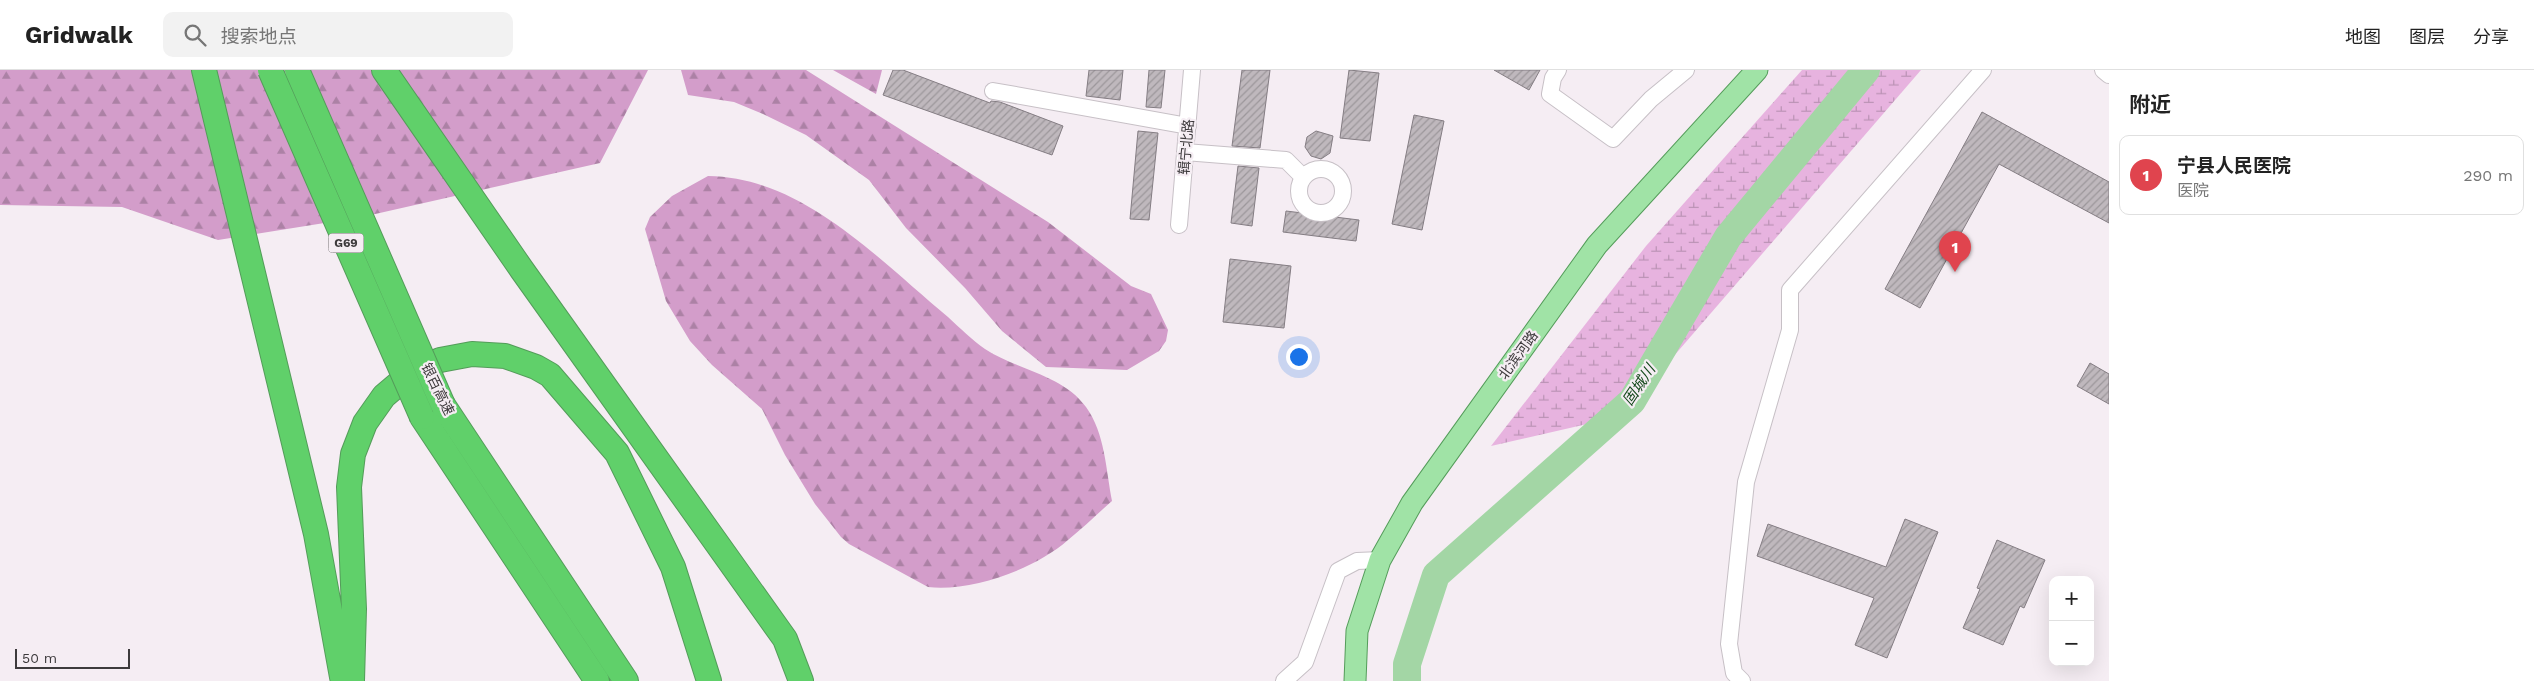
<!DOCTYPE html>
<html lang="zh">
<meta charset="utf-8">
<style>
:root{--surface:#fff;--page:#f2f2f2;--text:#222;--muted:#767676;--line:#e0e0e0;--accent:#2563eb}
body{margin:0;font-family:"Work Sans","Noto Sans SC",sans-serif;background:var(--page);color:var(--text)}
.controls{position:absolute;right:15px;bottom:15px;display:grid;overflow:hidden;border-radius:10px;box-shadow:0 5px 20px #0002}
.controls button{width:45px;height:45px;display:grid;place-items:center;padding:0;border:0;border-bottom:1px solid var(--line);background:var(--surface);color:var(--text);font:25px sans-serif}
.scale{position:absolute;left:15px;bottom:12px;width:115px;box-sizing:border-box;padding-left:5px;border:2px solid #3d3a3c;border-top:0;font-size:14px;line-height:18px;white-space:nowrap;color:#3d3a3c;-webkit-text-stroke:4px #f5edf3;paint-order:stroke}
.you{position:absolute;left:1298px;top:286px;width:18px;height:18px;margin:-12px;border:4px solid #fff;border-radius:50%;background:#1a73e8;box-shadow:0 0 0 8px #1a73e833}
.badge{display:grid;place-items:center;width:32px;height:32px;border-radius:50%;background:var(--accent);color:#fff;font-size:16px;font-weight:700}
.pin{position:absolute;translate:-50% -41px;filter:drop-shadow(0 1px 2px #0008)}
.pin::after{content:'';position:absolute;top:26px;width:18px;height:15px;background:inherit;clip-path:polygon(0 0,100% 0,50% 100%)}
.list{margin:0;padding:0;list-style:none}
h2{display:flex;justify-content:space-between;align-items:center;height:65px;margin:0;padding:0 20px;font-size:21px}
h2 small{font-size:16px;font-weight:400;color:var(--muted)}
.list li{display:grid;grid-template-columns:32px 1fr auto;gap:15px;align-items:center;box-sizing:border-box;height:80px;margin:0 10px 10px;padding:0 10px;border:1px solid var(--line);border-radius:10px}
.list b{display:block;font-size:19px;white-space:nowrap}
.list p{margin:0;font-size:16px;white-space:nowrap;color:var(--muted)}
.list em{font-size:16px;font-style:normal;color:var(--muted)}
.icon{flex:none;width:28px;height:28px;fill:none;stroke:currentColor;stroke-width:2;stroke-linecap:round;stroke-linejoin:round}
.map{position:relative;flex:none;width:2109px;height:611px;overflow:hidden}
header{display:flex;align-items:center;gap:30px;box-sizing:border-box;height:70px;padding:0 25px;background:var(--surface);border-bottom:1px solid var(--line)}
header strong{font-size:24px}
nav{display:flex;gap:28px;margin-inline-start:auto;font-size:18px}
.search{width:350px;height:45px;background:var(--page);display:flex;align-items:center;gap:12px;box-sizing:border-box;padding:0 18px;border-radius:10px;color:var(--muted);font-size:19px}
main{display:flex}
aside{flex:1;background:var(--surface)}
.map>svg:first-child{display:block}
.forest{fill:url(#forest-firs)}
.wetland{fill:url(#wetland-marsh)}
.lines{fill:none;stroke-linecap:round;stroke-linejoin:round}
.river{stroke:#a3d6a5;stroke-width:28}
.building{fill:url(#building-hatch);stroke:#847d83}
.minor-casing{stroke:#c7c0c6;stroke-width:18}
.major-casing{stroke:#549c5a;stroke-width:23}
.highway-casing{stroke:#549c5a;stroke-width:26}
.minor{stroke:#fff;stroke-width:16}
.major{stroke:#a0e3a6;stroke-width:21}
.highway{stroke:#60d06a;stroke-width:24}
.highway-bridge-casing{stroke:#549c5a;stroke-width:26;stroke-linecap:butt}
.highway-bridge{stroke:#60d06a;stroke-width:24}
.labels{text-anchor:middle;stroke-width:4.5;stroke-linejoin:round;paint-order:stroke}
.shield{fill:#f5edf3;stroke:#747073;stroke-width:1}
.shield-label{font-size:12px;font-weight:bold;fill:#3d3a3c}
.street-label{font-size:14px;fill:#3d3a3c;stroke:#f5edf3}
.water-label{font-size:15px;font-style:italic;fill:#14491b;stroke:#f5edf3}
</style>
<header>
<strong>Gridwalk</strong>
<div class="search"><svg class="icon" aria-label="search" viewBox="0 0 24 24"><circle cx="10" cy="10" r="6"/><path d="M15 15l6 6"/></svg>搜索地点</div>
<nav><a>地图</a><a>图层</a><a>分享</a></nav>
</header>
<main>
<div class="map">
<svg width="2109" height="611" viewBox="0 0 2109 611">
<defs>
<pattern id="forest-firs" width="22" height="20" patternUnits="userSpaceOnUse" patternTransform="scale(1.25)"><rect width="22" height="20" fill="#d39dca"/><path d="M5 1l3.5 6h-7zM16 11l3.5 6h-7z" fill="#ac81a5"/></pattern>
<pattern id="wetland-marsh" width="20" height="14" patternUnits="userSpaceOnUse" patternTransform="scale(1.25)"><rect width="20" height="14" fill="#e7b3df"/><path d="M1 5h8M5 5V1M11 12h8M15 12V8" fill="none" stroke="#bc93b6"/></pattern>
<pattern id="building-hatch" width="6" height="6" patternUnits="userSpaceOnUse" patternTransform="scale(1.25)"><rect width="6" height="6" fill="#bfb8bd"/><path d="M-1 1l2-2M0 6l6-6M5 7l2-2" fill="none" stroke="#9c979b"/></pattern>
</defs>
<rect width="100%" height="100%" fill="#f5edf3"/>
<!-- forest -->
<path class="forest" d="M0 0H648L600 93 362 147 218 170 122 137 0 135Z
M681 0H806L1048 152 1131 216 1151 224 1168 260 1166 271 1159 281 1127 300 1046 297 1002 261 965 218 906 158 869 110 806 65 763 44 734 32 688 25Z
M833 0H882L876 24Z
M708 106C803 107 879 190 948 247 960 258 972 270 985 279 1017 300 1063 305 1086 337 1105 363 1106 400 1112 431 1097 444 1083 458 1068 470 1035 499 972 522 928 517L849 474 841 467 815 434 785 385 762 339 712 295 690 271 666 231 645 159 650 147 672 126Z"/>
<!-- wetland -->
<path class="wetland" d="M1802 0H1921L1622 346 1491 376 1646 176Z"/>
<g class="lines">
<!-- river -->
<path class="river" d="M1407 611V594L1436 505 1632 331 1728 167 1866 0"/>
</g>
<!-- building -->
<path class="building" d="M893 0H903L990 33 991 31 1000 32 1063 56 1052 85 883 25Z
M1089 0H1123L1120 30 1086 26Z
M1149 0H1165L1161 38 1146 37Z
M1242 0H1270L1260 78 1232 76Z
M1349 0 1379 3 1370 71 1340 68Z
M1494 0H1540L1529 20Z
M1982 42 2109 112V153L1999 94 1920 238 1885 219Z
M1414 45 1444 51 1422 160 1392 154Z
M1138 61 1158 63 1149 150 1130 149Z
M1316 61 1333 66 1330 83 1321 89 1311 86 1305 77 1307 67Z
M1238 96 1259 98 1252 156 1231 153Z
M1286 141 1359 150 1356 171 1283 162Z
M1230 189 1291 196 1284 258 1223 252Z
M2090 293 2109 304V334L2077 316Z
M1905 449 1938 462 1887 588 1855 575 1874 528 1757 486 1768 454 1886 497Z
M1997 470 2045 490 2024 538 2020 536 2003 575 1963 558 1980 519 1977 518Z"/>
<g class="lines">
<defs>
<path id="minor" d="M1558 0 1553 8 1550 24 1613 69 1651 29 1686 0
M2103 0 2109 5
M993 21 1188 56
M1185 82 1286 90 1303 107
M1299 121a22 22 0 1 1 44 0a22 22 0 1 1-44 0Z
M1179 155 1192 0
M1284 611 1305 592 1338 501 1357 491 1380 490
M1742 611 1734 603 1729 574 1746 412 1790 260V220L1983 0"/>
<path id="major" d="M1355 611 1357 561 1380 490 1412 433 1597 175 1757 0"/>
<path id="highway" d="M204 0 316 464 342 607
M384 0 522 200 785 569 801 611
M443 335 626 611
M422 347 597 611
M352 611 354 539 349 417 353 384 365 353 384 326 410 304 440 290 472 284 505 286 536 297 550 305 617 383 673 497 709 611"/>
</defs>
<!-- minor casing -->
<use href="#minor" class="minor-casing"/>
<!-- major casing -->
<use href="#major" class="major-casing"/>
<!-- highway casing -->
<use href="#highway" class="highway-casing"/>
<!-- minor -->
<use href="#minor" class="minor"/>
<!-- major -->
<use href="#major" class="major"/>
<!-- highway -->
<use href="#highway" class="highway"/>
<defs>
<path id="highway-bridge" d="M270 0 422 347
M297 0 443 335"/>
</defs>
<!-- highway-bridge casing -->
<use href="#highway-bridge" class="highway-bridge-casing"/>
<!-- highway-bridge -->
<use href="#highway-bridge" class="highway-bridge"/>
</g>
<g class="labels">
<!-- shield labels -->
<rect class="shield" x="328.5" y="163.5" width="35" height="19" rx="4"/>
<g class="shield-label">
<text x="346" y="177">G69</text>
</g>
<!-- street labels -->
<g class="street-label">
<text transform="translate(1186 77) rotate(-85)" y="5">辑宁北路</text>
<text transform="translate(1518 285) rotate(-54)" y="5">北滨河路</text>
<text transform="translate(438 319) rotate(64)" y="5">银百高速</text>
</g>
<!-- water labels -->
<g class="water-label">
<text transform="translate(1639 315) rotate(-56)" y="5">固城川</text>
</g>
</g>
</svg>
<div class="controls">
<button>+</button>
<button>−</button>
</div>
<div class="scale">50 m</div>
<div class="you"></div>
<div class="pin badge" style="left:1955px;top:202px;background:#e0444e">1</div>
</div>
<aside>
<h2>附近<small></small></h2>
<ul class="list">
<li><span class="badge" style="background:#e0444e">1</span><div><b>宁县人民医院</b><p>医院</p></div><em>290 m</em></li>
</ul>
</aside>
</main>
